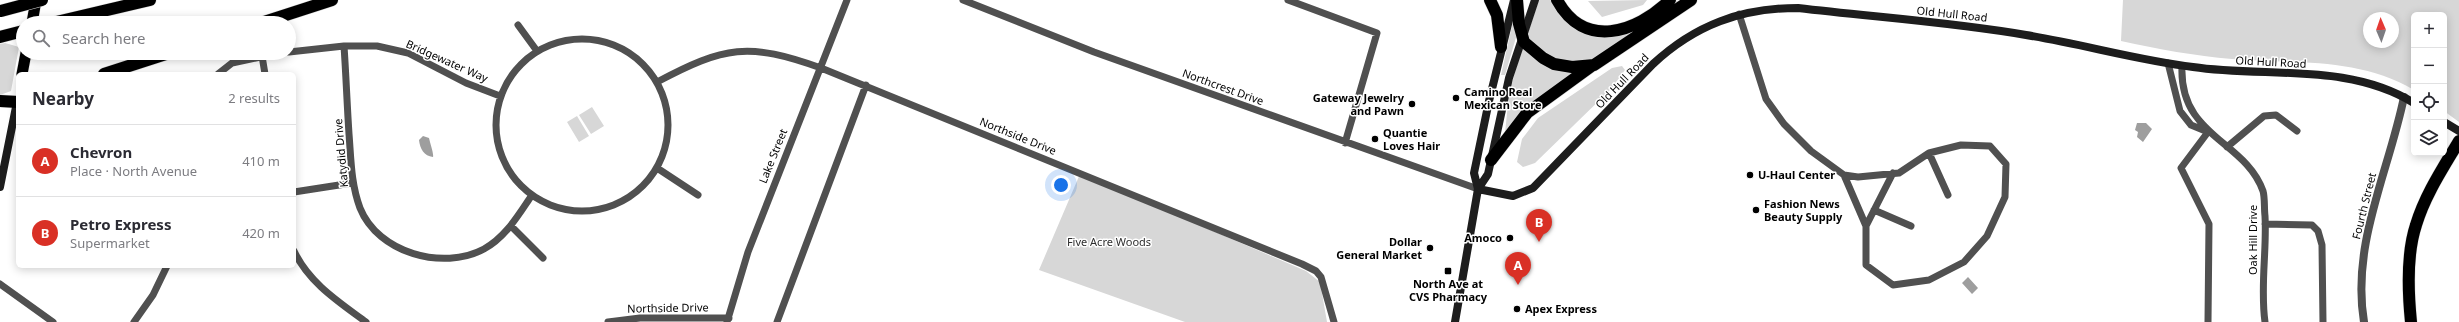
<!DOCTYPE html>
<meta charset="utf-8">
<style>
:root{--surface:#fff;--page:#f7f7f7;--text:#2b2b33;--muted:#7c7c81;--line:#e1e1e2;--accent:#d93025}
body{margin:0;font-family:"Noto Sans",sans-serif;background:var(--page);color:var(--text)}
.controls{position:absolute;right:12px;top:12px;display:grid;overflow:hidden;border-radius:6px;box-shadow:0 2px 10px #0003}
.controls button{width:36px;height:36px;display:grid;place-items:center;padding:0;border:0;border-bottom:1px solid var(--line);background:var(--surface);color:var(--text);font:20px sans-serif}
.compass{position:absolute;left:2363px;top:12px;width:36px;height:36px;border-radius:50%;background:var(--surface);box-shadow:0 2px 10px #0003;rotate:358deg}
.you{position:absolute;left:1061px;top:185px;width:14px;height:14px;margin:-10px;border:3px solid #fff;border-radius:50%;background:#1a73e8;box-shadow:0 0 0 6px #1a73e833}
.badge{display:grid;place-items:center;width:26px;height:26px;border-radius:50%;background:var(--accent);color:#fff;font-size:13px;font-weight:700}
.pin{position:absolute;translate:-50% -33px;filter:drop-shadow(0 1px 2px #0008)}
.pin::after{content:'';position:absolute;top:21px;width:14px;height:12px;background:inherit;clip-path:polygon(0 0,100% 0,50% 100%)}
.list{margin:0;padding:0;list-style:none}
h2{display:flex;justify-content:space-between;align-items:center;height:52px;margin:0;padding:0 16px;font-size:17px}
h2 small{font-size:13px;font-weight:400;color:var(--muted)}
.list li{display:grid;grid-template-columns:26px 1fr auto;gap:12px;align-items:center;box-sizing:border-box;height:72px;padding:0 16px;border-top:1px solid var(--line)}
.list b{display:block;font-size:15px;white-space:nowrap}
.list p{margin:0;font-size:13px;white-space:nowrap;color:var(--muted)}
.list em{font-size:13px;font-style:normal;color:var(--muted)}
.icon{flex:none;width:22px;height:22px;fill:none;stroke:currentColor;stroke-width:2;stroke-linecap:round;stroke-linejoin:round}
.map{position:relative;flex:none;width:2459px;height:322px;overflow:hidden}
.search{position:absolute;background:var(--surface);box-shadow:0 2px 10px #0003;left:16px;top:16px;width:280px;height:44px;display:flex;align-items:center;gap:10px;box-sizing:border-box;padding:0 14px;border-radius:22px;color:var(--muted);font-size:15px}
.panel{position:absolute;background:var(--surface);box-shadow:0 2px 10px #0003;left:16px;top:72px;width:280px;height:196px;border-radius:6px}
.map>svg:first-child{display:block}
.green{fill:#d7d7d7;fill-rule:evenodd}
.water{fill:#9e9e9e}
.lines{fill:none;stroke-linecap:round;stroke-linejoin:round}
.trunk-casing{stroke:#dbdbdb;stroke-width:12}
.motorway-casing{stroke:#dbdbdb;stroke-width:13}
.minor{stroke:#505050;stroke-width:7}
.tertiary{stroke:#505050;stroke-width:8}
.secondary{stroke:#1d1d1d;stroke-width:8}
.trunk{stroke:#000;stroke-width:11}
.motorway{stroke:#000;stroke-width:12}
.motorway-bridge-casing{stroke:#dbdbdb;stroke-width:13;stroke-linecap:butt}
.motorway-bridge{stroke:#000;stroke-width:12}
.poi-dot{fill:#000;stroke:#fff;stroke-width:1.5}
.labels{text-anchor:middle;stroke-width:3;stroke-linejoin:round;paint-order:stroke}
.street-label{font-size:11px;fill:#000;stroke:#fff}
.poi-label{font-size:11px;font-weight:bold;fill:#000;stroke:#fff;text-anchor:start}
.park-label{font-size:11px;fill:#2e2e2e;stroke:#fff}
</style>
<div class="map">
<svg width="2459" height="322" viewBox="0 0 2459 322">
<rect width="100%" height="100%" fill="#fff"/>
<!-- green -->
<path class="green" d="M1539 0H1552C1557 14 1566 25 1580 31 1630 57 1647 0 1685 0L1598 57 1585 63 1553 60 1526 38Z
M1647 0 1643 5 1602 17 1588 1Z
M2123 0H2459V122L2444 111V15H2414V90C2358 57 2295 64 2232 59 2195 56 2158 49 2121 41ZM2369 18H2393V42H2369Z
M1514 17 1517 34 1505 75H1501Z
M5 43 19 47 11 91 0 95V44Z
M1523 44 1577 71 1531 103 1505 133 1509 94Z
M1622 66 1625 70 1611 89 1535 163 1523 167 1517 162 1522 139 1538 118 1612 68Z
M592 107 604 126 591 134 579 115Z
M577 116 589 136 579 142 567 122Z
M1080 174 1306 271 1320 282 1327 322H1185L1039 270Z"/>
<!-- water -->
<path class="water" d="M2137 123H2146L2152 129 2143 142 2137 137 2138 132 2135 130Z
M423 136 429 138C430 143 434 154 433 157 424 156 420 149 419 140Z
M1968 277 1978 288 1972 294 1962 283Z"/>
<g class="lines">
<defs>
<path id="trunk" d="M32 23 36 0
M22 74 26 53"/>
<path id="motorway" d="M1490 0 1497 15 1501 47
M1517 0 1519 24 1524 42 1543 58 1554 64 1572 67 1594 65 1691 0
M1557 0C1584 50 1636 33 1670 0
M52 23 150 0
M261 23 332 0
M0 37 23 31
M104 74 169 53
M0 101 18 102
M1491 160 1527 113 1593 65
M2411 322C2408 292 2406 255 2416 225 2425 195 2443 168 2459 141"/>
</defs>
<!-- trunk casing -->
<use href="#trunk" class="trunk-casing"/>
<!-- motorway casing -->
<use href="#motorway" class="motorway-casing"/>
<!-- minor -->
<path class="minor" d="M963 0 1094 52 1478 189
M1288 0 1377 33 1345 143
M1739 14 1766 99 1784 124 1811 151 1844 175 1866 226V265L1893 285 1929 280 1964 262 1987 236 2005 197 2006 164 1990 146 1961 145 1929 153 1899 173 1858 177 1844 175
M518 25 537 51
M496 125a86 86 0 1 1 172 0a86 86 0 1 1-172 0Z
M344 46C346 75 347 104 349 134 351 159 351 184 360 208 378 253 443 271 484 249 506 237 519 214 532 195
M289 52 344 46H377L408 53 466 83 500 96
M262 56 265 74
M2168 63 2180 111 2191 125 2208 132
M2182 66C2179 137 2245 140 2263 191 2265 198 2264 208 2265 216 2267 251 2260 287 2265 322
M218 74 232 63 280 53
M657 82C725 46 748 42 821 68L1302 264 1316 271 1321 277 1334 322
M2227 147 2264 116 2276 115 2297 131
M1929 153 1948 195
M657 168 698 195
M294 192 352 183
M1874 210 1911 226
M2265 224 2312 225 2318 231 2322 245 2323 322
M511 226 543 258
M1866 226 1893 173
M294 251C309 283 339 302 366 322
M0 284 53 322
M134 322 153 295 167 266
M608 322 640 318H729
M727 322 748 252 847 0
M777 322 866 85
M2208 322 2209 224 2181 168 2208 132"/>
<!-- tertiary -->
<path class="tertiary" d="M2364 322C2351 244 2389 171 2404 97"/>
<!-- secondary -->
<path class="secondary" d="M2444 122 2459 131
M0 187 17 102
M1478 189 1513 196 1533 188 1653 64C1695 25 1741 8 1798 8 1873 17 1951 22 2026 35 2082 44 2137 60 2193 67 2266 78 2348 62 2414 103
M1478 189 1488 174 1509 78 1535 0
M1455 322 1478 189 1474 173 1489 101 1514 0"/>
<!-- trunk -->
<use href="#trunk" class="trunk"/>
<!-- motorway -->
<use href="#motorway" class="motorway"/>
<defs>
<path id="motorway-bridge" d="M1 11 42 0"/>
</defs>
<!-- motorway-bridge casing -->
<use href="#motorway-bridge" class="motorway-bridge-casing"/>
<!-- motorway-bridge -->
<use href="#motorway-bridge" class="motorway-bridge"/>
</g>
<!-- markers -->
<g class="poi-dot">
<circle cx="1456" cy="98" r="4"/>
<circle cx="1412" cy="104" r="4"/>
<circle cx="1375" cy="139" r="4"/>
<circle cx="1750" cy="175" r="4"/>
<circle cx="1756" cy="210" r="4"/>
<circle cx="1510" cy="238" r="4"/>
<circle cx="1430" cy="248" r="4"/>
<rect x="1444" y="267" width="8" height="8" rx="2"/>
<circle cx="1517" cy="309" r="4"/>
</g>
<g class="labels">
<!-- street labels -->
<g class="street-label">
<text transform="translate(1952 14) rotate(6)" y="4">Old Hull Road</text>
<text transform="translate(447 61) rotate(24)" y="4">Bridgewater Way</text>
<text transform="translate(2271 62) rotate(3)" y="4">Old Hull Road</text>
<text transform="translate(1622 81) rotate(-46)" y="4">Old Hull Road</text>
<text transform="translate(1223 87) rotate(20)" y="4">Northcrest Drive</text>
<text transform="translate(1018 136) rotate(22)" y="4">Northside Drive</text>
<text transform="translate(341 153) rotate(-95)" y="4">Katydid Drive</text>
<text transform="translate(773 156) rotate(-68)" y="4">Lake Street</text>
<text transform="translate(2364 206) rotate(-76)" y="4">Fourth Street</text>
<text transform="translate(2253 240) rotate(-90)" y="4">Oak Hill Drive</text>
<text transform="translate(668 308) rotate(-1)" y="4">Northside Drive</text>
</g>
<!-- poi labels -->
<g class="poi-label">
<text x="1464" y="96">Camino Real<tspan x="1464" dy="13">Mexican Store</tspan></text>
<text x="1404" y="102" text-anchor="end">Gateway Jewelry<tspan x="1404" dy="13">and Pawn</tspan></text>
<text x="1383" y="137">Quantie<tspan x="1383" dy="13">Loves Hair</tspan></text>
<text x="1758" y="179">U-Haul Center</text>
<text x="1764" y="208">Fashion News<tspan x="1764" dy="13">Beauty Supply</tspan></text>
<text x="1502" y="242" text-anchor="end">Amoco</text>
<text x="1422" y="246" text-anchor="end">Dollar<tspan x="1422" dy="13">General Market</tspan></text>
<text x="1448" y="288" text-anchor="middle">North Ave at<tspan x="1448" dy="13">CVS Pharmacy</tspan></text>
<text x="1525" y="313">Apex Express</text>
</g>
<!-- park labels -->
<g class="park-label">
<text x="1109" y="246">Five Acre Woods</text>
</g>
</g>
</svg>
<div class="controls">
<button>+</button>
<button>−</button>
<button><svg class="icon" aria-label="locate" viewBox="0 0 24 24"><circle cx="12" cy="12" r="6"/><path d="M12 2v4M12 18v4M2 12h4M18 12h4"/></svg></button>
<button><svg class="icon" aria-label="layers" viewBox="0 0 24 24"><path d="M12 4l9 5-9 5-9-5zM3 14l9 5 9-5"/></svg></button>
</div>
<svg class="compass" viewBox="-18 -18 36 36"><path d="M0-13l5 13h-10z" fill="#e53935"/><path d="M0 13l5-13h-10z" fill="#7c7c81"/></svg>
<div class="you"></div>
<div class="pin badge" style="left:1518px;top:285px">A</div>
<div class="pin badge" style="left:1539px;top:242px">B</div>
<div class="search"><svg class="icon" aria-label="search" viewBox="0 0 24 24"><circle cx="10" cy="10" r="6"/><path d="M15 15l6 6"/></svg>Search here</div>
<section class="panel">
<h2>Nearby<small>2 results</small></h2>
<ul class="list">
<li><span class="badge">A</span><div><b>Chevron</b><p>Place · North Avenue</p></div><em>410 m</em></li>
<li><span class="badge">B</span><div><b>Petro Express</b><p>Supermarket</p></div><em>420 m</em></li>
</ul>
</section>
</div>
